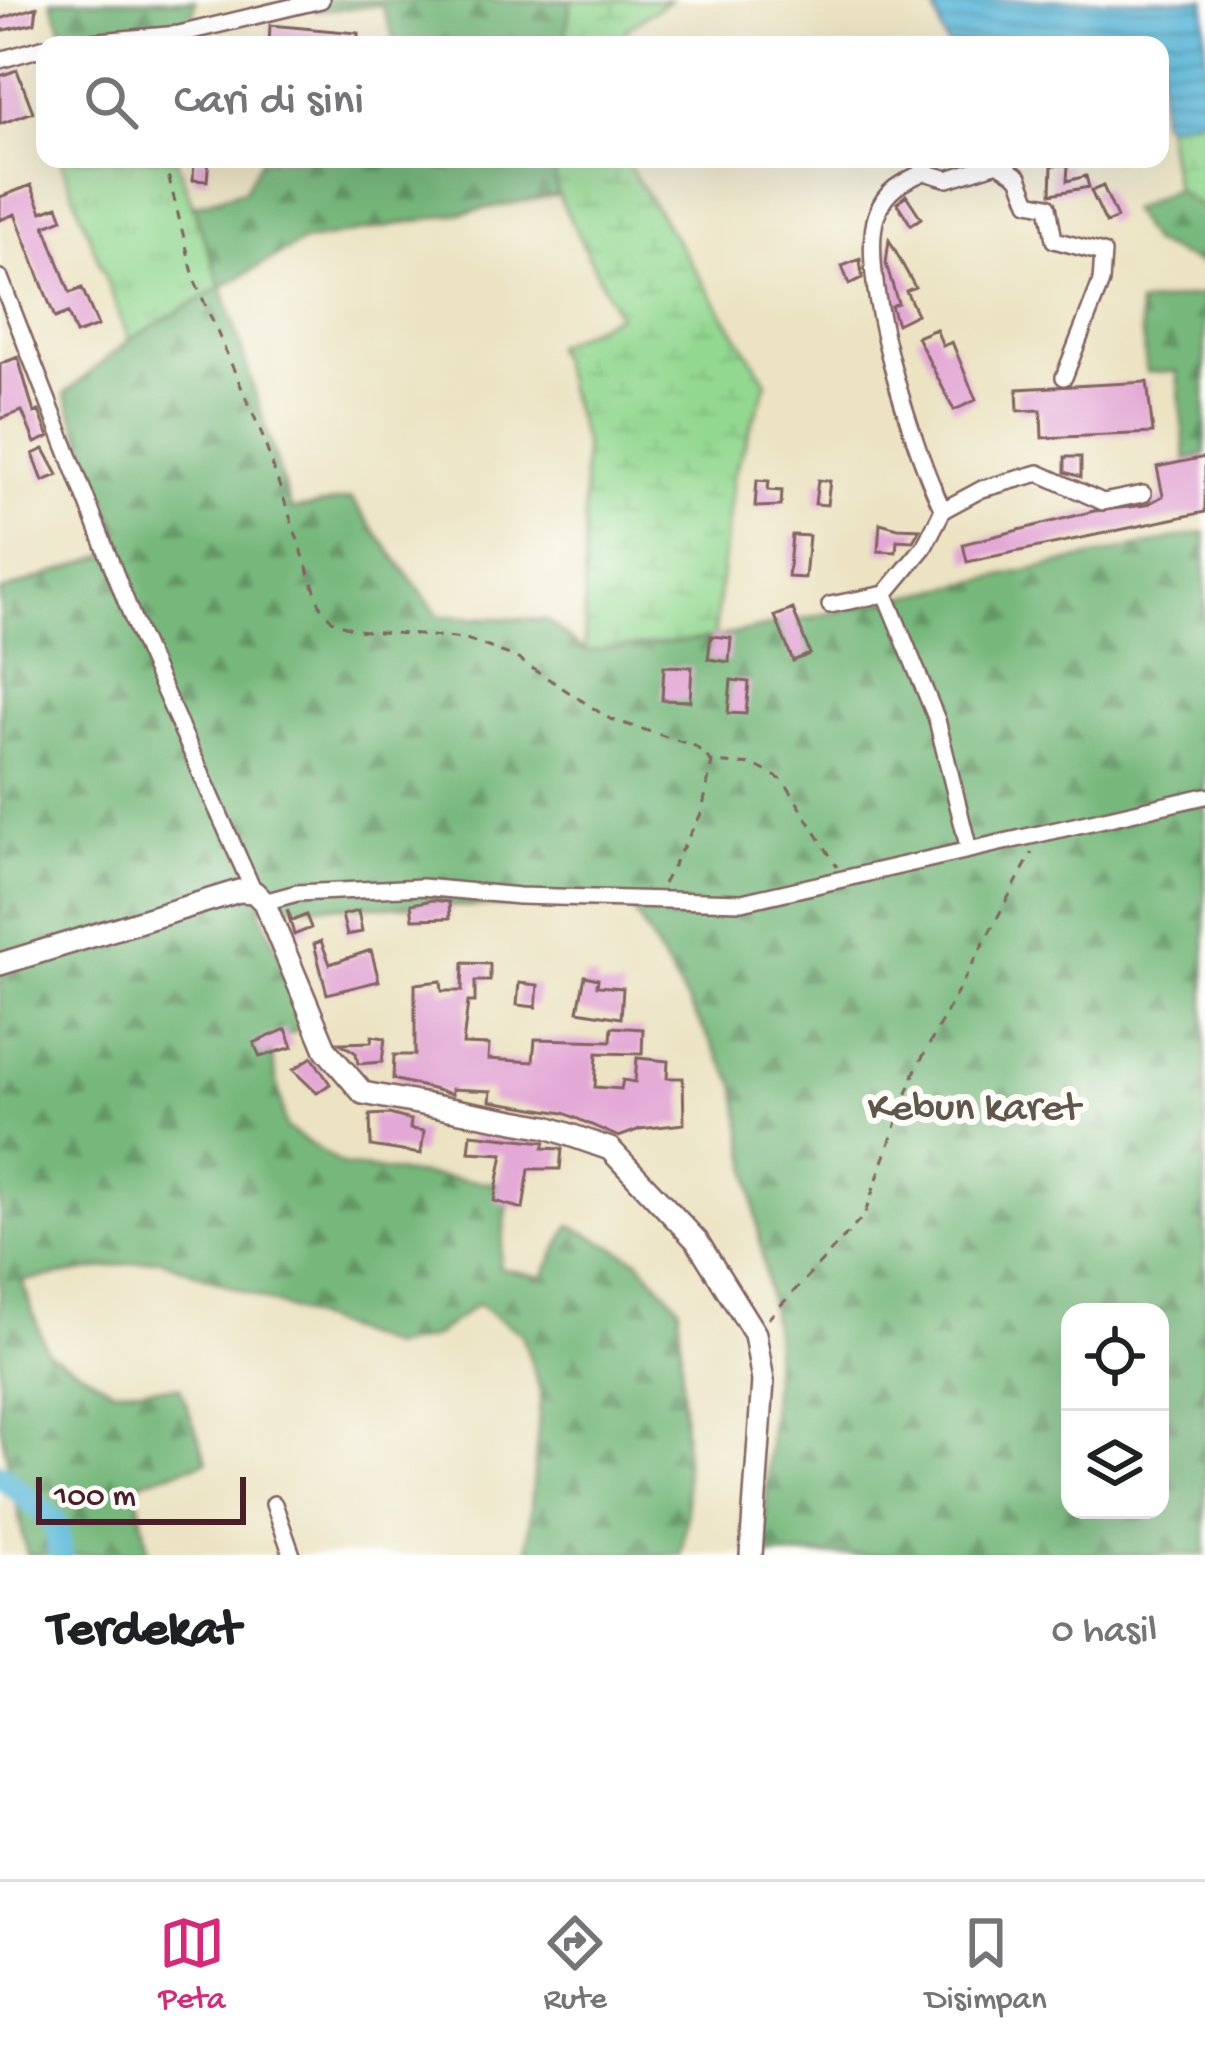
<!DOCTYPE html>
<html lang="id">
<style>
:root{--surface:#fff;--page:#f6f6f6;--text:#202124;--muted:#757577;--line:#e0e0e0;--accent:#db2777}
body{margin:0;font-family:"Gochi Hand",sans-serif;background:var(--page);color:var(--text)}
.controls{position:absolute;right:36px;bottom:36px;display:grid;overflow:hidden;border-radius:24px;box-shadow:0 12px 48px #0002}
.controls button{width:108px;height:108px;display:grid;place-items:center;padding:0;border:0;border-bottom:3px solid var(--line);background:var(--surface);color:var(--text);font:60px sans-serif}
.scale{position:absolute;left:36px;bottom:30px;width:210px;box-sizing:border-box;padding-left:12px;border:6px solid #4a1f2b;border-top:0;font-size:33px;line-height:42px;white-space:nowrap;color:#4a1f2b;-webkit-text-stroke:9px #fdfcf7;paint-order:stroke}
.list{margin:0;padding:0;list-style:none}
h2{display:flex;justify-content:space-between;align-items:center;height:156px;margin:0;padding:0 48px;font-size:51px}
h2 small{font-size:39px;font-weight:400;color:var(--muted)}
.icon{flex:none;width:66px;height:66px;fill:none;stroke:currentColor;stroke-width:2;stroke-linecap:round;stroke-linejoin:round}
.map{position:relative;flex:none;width:1205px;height:1555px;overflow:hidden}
.search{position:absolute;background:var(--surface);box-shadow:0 12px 48px #0002;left:36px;right:36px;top:36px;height:132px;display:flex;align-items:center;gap:30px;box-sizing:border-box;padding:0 42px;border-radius:24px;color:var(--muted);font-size:45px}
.sheet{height:324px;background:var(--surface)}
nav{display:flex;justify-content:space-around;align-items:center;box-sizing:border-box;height:168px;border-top:3px solid var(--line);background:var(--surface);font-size:33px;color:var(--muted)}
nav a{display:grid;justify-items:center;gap:6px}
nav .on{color:var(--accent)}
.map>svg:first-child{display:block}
.grass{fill:url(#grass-tufts);stroke:#6e7c5e;stroke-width:3}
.forest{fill:url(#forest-firs);stroke:#606c53;stroke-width:3;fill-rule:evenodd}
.wetland{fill:url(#wetland-marsh);stroke:#6e7c5e;stroke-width:3}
.water{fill:url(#water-rules);stroke:#536c82;stroke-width:3}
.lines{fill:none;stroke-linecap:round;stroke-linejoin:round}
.river{stroke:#5cb9da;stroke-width:24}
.building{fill:#e3a8d6}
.minor-casing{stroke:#826460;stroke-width:20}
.major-casing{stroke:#826460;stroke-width:26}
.path{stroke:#826460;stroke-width:3;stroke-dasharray:9 9;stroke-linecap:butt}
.minor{stroke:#fff;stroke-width:15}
.major{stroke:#fff;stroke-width:21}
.labels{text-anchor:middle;stroke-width:12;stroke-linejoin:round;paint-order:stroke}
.park-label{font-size:42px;fill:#60564a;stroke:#fdfcf7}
</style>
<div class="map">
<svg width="1205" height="1555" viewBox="0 0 1205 1555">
<defs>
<pattern id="grass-tufts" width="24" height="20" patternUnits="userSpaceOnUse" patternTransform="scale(3)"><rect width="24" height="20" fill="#93d891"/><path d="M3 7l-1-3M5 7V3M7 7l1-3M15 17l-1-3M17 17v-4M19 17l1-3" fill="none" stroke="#80b97d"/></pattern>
<pattern id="forest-firs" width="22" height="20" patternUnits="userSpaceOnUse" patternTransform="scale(3)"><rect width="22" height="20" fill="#76b87b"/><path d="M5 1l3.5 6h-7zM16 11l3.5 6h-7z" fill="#639565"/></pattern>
<pattern id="wetland-marsh" width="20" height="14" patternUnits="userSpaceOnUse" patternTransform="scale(3)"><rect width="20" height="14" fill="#93d891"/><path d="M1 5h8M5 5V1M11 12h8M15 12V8" fill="none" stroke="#80b97d"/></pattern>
<pattern id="water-rules" width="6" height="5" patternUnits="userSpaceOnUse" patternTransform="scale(3)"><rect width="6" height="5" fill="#5cb9da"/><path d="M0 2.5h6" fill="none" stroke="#4e96b1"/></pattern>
</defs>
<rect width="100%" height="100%" fill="#fdfcf7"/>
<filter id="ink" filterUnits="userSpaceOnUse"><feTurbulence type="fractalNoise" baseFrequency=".00833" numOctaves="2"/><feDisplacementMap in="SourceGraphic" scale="24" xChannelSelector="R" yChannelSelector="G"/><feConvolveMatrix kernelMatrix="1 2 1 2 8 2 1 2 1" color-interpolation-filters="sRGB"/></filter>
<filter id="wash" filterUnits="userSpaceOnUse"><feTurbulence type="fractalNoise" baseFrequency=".004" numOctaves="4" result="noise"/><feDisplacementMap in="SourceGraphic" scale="48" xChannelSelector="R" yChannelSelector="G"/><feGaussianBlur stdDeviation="2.7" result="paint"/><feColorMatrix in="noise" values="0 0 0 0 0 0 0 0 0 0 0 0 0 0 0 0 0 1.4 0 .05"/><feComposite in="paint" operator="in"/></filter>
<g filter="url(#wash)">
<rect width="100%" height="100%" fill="#ebe3c2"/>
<!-- grass -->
<path class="grass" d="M60 159H176L222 287 129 340Z"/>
<!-- forest -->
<path class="forest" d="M51 0H195L192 26 63 32Z
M310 0H571L565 45H396L382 5 316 11Z
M262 159H553L558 195 302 242 222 287 291 510 351 499 439 616 546 620 585 651 714 638 1205 532V1555H763L775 1338 736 1085 631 906H258L311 1025 269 1042 286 1128 344 1166 510 1185 499 1268 543 1277 570 1225 638 1260 679 1306 687 1517 681 1555H527L541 1394 522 1334 477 1304 433 1337 391 1347 158 1259 22 1281 47 1352 113 1389 180 1387 207 1461 135 1484 149 1555H27L0 1423V592L123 549 65 394 129 340 221 287 193 206 244 190ZM1070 1312H1160V1510H1070Z
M1175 189 1205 210V266L1151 242 1130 210Z
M1205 294V456L1186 459 1177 371 1147 372 1138 305Z"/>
<!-- wetland -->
<path class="wetland" d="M571 0H670L626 29 625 45H565Z
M1205 115V210L1175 189 1165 125Z
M553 159H624L767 382 733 477 714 638 585 651 584 442 554 346 618 315 558 195Z"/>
<!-- water -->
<path class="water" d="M931 0H1205V117L1165 125 1160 120V45H1095L1085 34 1028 45H947Z"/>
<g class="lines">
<!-- river -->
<path class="river" d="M0 1475 55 1522 61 1555"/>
</g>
<g id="blocks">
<!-- building -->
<path class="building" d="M37 7 35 23 0 31V19Z
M270 25 358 33V45H269Z
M17 70 33 112 0 124V76Z
M194 159H209L207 181 193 180Z
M1052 165H1068L1067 181 1086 176 1089 187 1051 194Z
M31 185 42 212 58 206 63 219 45 226 70 293 82 288 98 326 76 334 68 313 55 318 15 214 0 220V197Z
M1103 186 1117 218 1106 223 1091 191Z
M906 195 921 218 911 225 897 203Z
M889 240 915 287 906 291 917 314 897 324 891 306 898 303 886 264Z
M860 259 862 278 849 284 842 266Z
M936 329 943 346 952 342 976 400 954 410 917 337Z
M18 357 34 413 39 411 49 437 35 443 22 411 0 419V364Z
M1147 382 1153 433 1042 438 1041 410 1018 411 1017 389Z
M44 449 58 475 43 481 33 454Z
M1065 457H1081V477L1065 472Z
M1205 457V512L967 562 963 544 1094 511 1146 505 1163 496 1157 467Z
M757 480 769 481 768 490 782 491 781 506 755 507Z
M818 480 830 481 827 505 815 504Z
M880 523 898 528 920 529 913 541 897 540 896 552 878 551Z
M792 535 809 536 805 578 788 577Z
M793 609 810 654 793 661 775 616Z
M711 636 731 638 729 662 708 659Z
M664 666 692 667 690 701 662 700Z
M731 680 749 682 746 714 728 713Z
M433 900 449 902 450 918 413 919 411 904Z
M287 909 292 921 306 915 311 928 294 935Z
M358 911 362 932 347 935 342 915Z
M321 941 330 964 371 950 379 981 327 994 314 944Z
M463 963 490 964V981H475V1002H468L463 1044 489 1045 488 1059 533 1062 535 1039 611 1041 612 1027 643 1029 642 1054 597 1053 595 1087 621 1089 623 1080 635 1082 637 1058 668 1061 667 1078H683L684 1124 640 1129 619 1137 564 1113 490 1101 491 1091 452 1089V1094L393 1079 394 1055H415V984L441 981 442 991H462Z
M585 976 598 979 597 986 623 988 621 1018 578 1011Z
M519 983 538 985 536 1007 517 1005Z
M286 1029 293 1047 260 1057 254 1043Z
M372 1036 385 1038 382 1062 358 1064 356 1053 340 1043 371 1042Z
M312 1057 330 1084 317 1093 293 1070Z
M389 1114 411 1120 410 1129 424 1131 421 1154 371 1146 370 1115Z
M471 1134 545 1142 543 1148 562 1149 560 1169H529L523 1209 494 1201 503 1154 469 1152Z"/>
</g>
</g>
<g filter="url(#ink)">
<use href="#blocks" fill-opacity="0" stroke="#826460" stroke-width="3"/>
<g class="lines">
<defs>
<path id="minor" d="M55 45 179 34 321 0
M0 60 45 47
M0 278 138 632 254 892
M943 510C914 452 856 273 877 214 885 190 902 182 924 172L948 179 998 163 1019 177 1029 202 1048 206 1054 240 1103 253 1101 282 1064 377
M885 594 937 720 968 846
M830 605 885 594 924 547 943 510 982 489 1039 473 1103 502 1143 494
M264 902 297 893 422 887 519 896 742 902 1205 796
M274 1504 292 1555"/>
<path id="major" d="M0 964 239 891 254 892 264 902 326 1050 363 1093 547 1127 610 1149 697 1241 755 1334 763 1381 751 1555"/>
</defs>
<!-- minor casing -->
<use href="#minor" class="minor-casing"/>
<!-- major casing -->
<use href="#major" class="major-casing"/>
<!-- path -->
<path class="path" d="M164 159 195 281 261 432 321 608 334 622 357 630 466 639 515 657 610 719 695 746 712 762 754 765 784 781 837 867
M663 884 702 812 712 762
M768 1319 864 1216 915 1071 1032 853"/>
<!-- minor -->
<use href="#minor" class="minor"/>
<!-- major -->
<use href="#major" class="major"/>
</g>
</g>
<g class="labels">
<!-- park labels -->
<g class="park-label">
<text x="974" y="1118">Kebun karet</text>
</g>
</g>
</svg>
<div class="controls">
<button><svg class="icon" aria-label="locate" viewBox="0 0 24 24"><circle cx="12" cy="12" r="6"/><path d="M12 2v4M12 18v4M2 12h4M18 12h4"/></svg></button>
<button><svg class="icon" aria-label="layers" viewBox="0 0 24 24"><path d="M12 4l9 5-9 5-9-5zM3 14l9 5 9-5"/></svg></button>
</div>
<div class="scale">100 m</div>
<div class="search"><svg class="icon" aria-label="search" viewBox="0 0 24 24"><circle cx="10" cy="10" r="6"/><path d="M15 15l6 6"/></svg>Cari di sini</div>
</div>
<section class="sheet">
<h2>Terdekat<small>0 hasil</small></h2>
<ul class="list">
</ul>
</section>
<nav>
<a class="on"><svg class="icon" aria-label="map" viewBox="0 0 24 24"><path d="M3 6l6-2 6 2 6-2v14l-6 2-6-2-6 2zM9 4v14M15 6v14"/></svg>Peta</a>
<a><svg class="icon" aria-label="directions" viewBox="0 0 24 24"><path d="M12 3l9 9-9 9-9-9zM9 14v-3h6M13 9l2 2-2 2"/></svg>Rute</a>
<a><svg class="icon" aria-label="saved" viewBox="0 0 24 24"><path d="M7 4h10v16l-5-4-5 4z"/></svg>Disimpan</a>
</nav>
